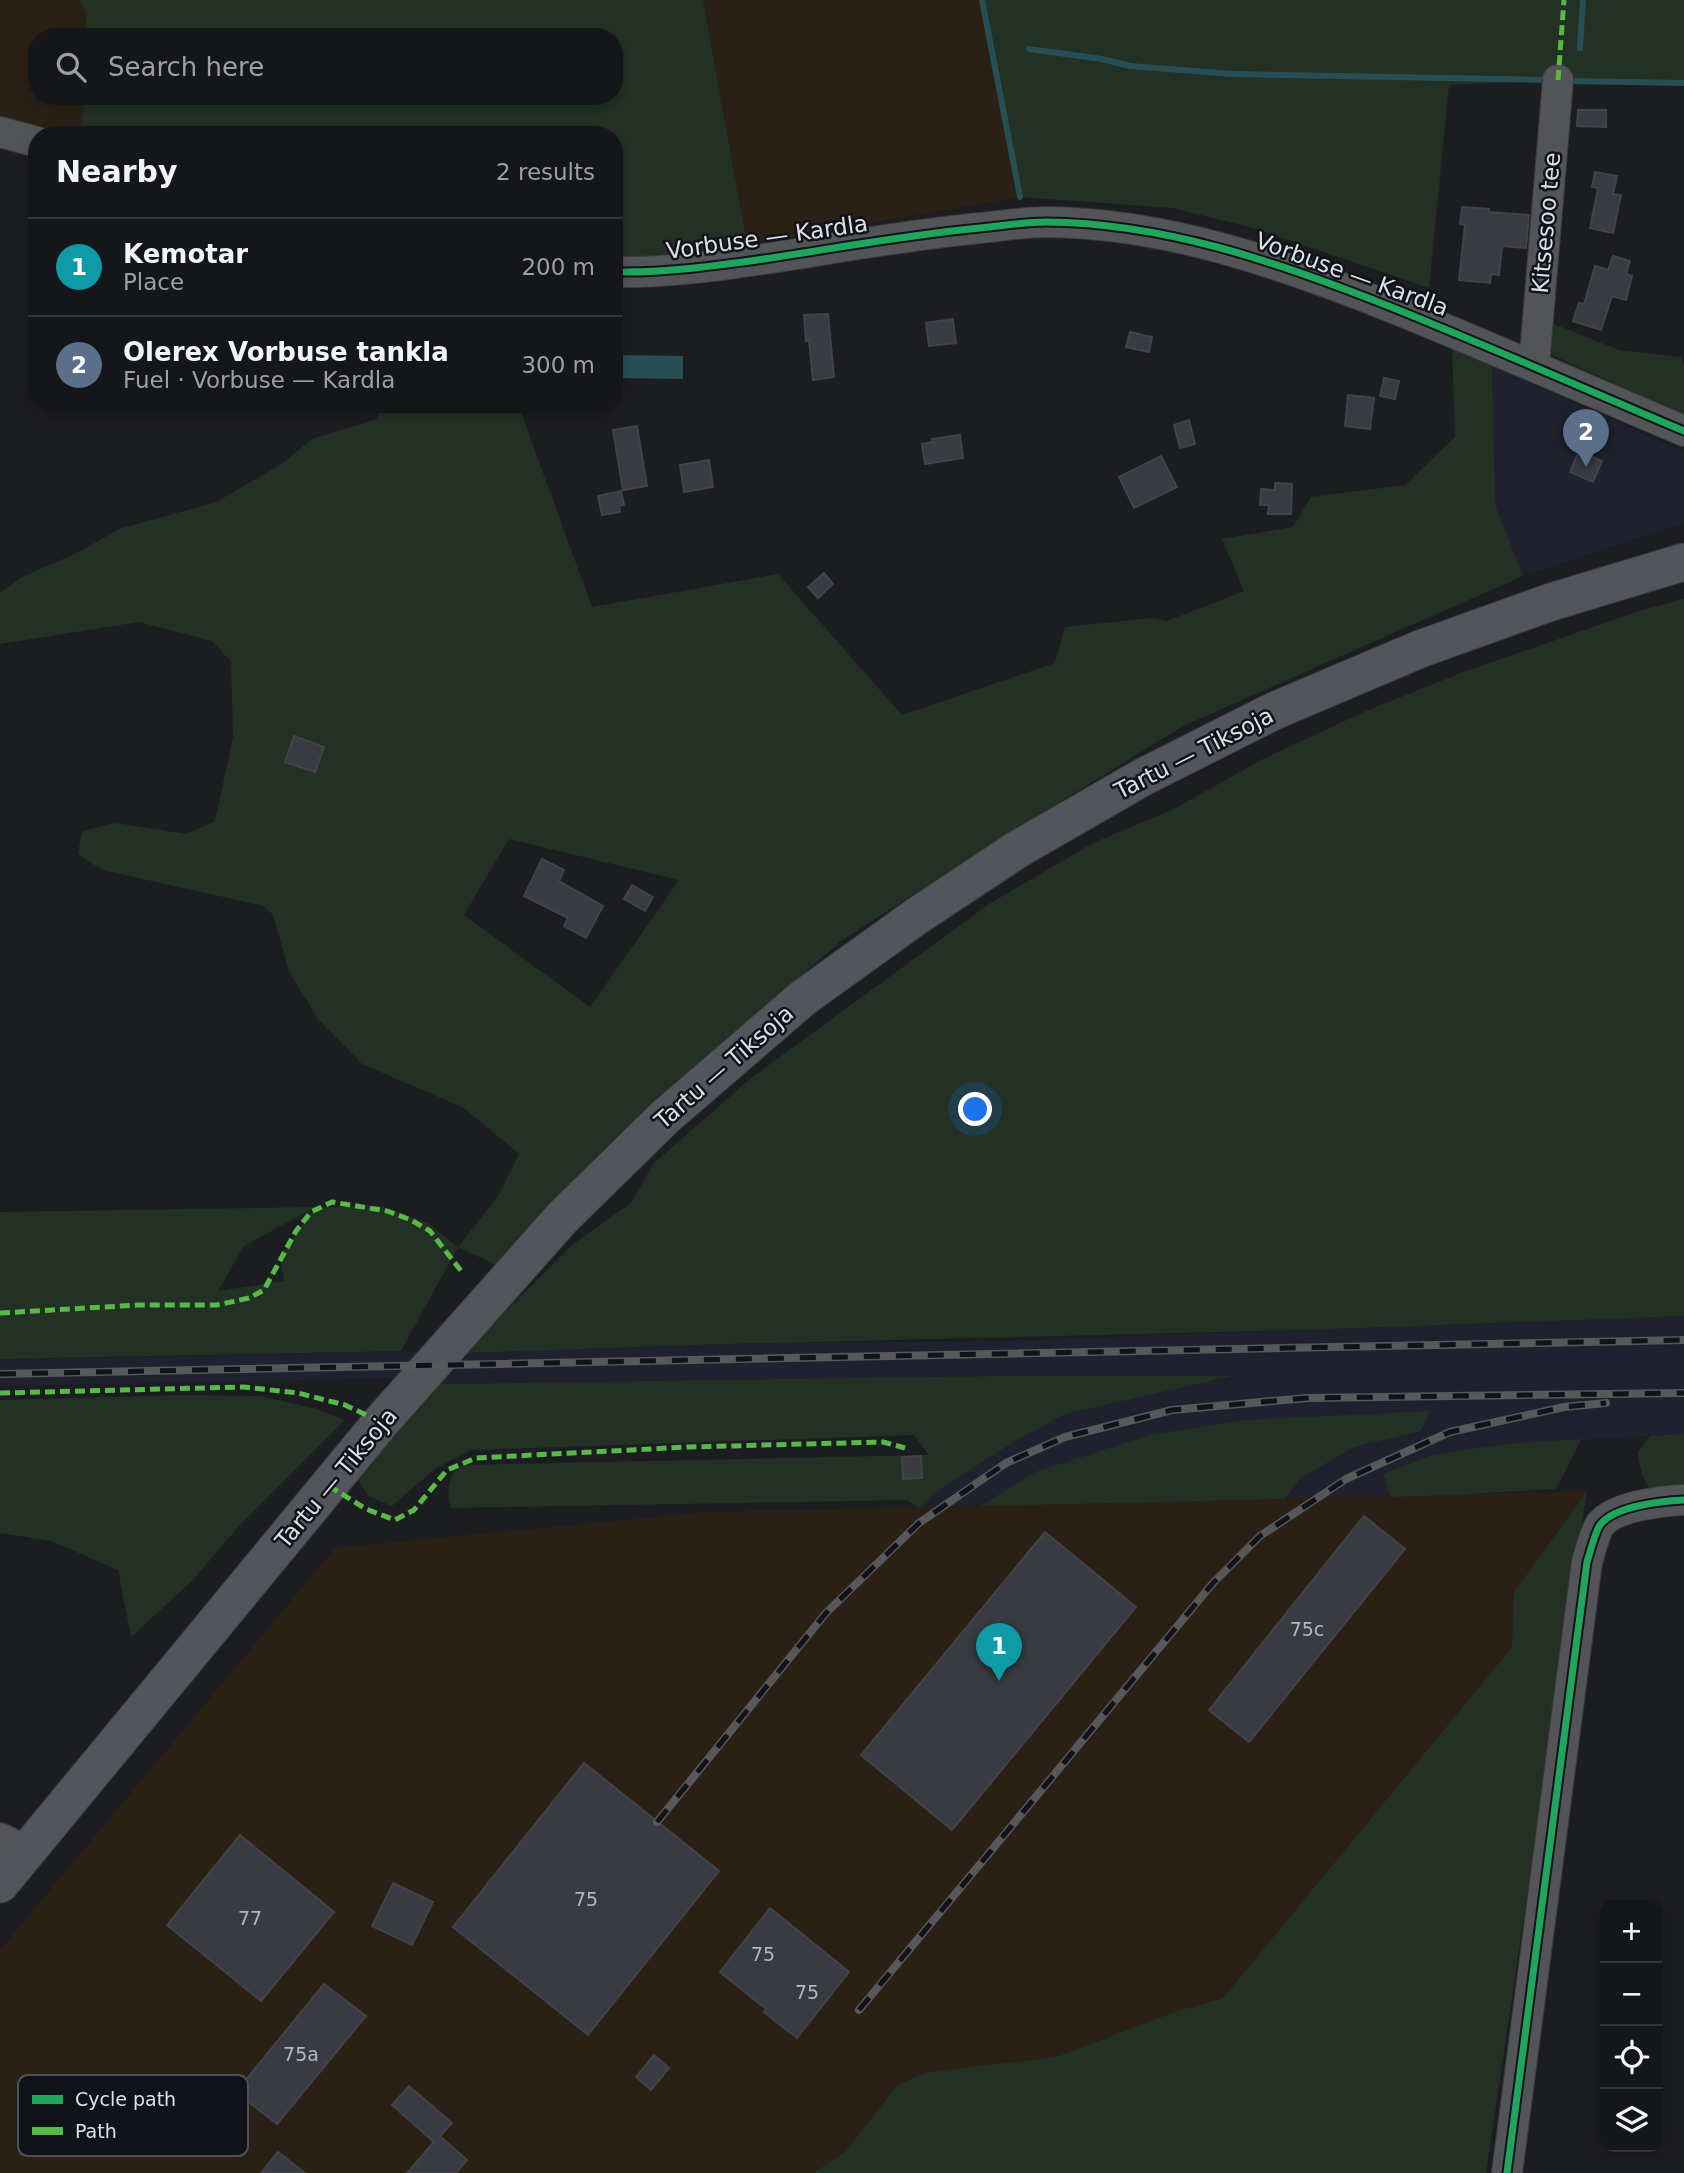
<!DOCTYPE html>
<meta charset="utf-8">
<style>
:root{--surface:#151619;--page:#222326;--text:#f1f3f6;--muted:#9d9fa2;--line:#343538;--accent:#8c9099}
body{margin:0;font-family:"DejaVu Sans",sans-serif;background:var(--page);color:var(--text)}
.controls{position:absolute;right:21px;bottom:21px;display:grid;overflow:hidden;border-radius:14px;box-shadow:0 4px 10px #0003}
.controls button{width:63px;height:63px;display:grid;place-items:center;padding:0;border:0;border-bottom:2px solid var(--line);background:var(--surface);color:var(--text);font:35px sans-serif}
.you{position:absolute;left:976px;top:1110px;width:24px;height:24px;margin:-18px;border:5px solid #fff;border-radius:50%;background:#1a73e8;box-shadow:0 0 0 10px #1a73e833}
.badge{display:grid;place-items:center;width:46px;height:46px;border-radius:50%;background:var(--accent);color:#fff;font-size:23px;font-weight:700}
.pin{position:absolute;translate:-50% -58px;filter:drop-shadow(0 2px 4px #0008)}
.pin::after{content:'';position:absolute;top:37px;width:24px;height:21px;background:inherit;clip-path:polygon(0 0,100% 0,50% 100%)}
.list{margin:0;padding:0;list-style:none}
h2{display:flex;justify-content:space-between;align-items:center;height:91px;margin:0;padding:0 28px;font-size:30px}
h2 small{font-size:23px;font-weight:400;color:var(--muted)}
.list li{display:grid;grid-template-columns:46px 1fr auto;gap:21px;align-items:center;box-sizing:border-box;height:98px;padding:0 28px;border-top:2px solid var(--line)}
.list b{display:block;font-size:26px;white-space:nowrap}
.list p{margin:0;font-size:23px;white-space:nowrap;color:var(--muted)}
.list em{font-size:23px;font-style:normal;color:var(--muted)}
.icon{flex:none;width:38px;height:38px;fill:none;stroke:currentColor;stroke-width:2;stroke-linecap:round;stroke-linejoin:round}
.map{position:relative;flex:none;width:1684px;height:2173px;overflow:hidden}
.search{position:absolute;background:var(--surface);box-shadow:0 4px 10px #0003;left:28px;top:28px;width:595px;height:77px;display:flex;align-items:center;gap:18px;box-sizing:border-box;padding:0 24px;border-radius:28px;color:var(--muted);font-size:26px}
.panel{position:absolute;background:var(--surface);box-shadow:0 4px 10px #0003;left:28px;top:126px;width:595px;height:287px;border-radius:28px}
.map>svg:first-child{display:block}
.built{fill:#1f222e}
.industrial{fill:#2b2015}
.green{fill:#223123;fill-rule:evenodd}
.water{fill:#274e54}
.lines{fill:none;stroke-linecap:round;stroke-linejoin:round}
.stream{stroke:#274e54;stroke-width:6}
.building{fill:#383b41;stroke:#424347;stroke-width:2}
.minor-casing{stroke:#3a3a3e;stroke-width:32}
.major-casing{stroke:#3a3a3e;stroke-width:39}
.minor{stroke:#525457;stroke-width:30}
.major{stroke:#53555c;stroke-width:37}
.rail-casing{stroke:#57585a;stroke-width:8}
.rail{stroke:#11131a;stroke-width:5;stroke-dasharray:16;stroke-linecap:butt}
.quiet{stroke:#58b947;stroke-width:5;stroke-dasharray:10 5;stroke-linecap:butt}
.cycleway-casing{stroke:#11131a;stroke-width:11}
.cycleway{stroke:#20a55d;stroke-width:7}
.labels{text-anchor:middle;stroke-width:5;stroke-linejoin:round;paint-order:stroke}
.number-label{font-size:19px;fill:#b4b7bc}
.street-label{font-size:23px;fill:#dee0e5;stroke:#11131a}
.key{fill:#11131a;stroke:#4e5057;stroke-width:2}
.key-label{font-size:19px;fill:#dee0e5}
</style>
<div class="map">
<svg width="1684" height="2173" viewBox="0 0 1684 2173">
<rect width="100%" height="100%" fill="#1c1d21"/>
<!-- built -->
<path class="built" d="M1492 365 1684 452V523L1523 576 1495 504Z
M1684 1316V1434L1504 1444 1431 1455 1383 1474 1390 1497 1287 1499 1301 1478 1355 1447 1421 1431 1429 1412 1035 1472 980 1506 919 1508 942 1488 1014 1442 1065 1414 1227 1376H998L437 1384 464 1353 726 1344 1001 1341Z
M423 1351 404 1378 0 1386V1360Z"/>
<!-- industrial -->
<path class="industrial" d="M0 0H79L86 12 87 37H37V96H86L79 135 0 132Z
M703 0H982L1020 197 747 245Z
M1587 1491 1514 1592 1512 1647 1223 1998 1177 2011 1056 2057 927 2072 897 2085 846 2151 813 2173H0V1950L335 1548 706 1512Z"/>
<!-- green -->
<path class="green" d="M79 0H703L750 261 614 272V135H79L86 96H614V37H87L86 12Z
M982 0H1684V83L1547 80 1449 85 1429 288 1250 227 1172 208 1020 197Z
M1549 322 1619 350 1681 357 1684 366V416L1550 354Z
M1452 349 1492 365 1495 504 1523 576 1183 726 992 844 841 941 655 1102 496 1265 458 1247 401 1351 0 1359V1212L382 1206 427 1223 458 1247 498 1196 519 1154 464 1108 362 1064 317 1018 289 971 273 915 264 906 102 870 78 854 82 831 116 823 186 834 215 821 233 737 231 662 212 641 139 622 0 644V593L22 577 77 553 119 529 216 502 280 465 312 439 377 419 381 404H518L592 607 778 574 902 715 1055 663 1065 627 1152 618 1167 621 1244 591 1222 539 1293 527 1311 497 1405 485 1455 437ZM509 839 679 880 590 1007 464 915ZM316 1207 280 1256 284 1281 218 1291 244 1246Z
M1684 599V1316L1306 1330 726 1344 464 1353 572 1245 632 1202 653 1164 751 1078 989 904 1093 843 1172 810 1263 759 1366 711 1466 671 1639 611Z
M998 1376H1232L1065 1414 1014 1442 942 1488 919 1508 907 1500 451 1508C447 1500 448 1481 453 1473 455 1471 461 1467 463 1465L929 1455 914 1435 471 1450 435 1469 392 1506 368 1496 358 1479 437 1384Z
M178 1395 261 1396 313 1408 345 1420 240 1525 192 1581 131 1637 118 1570 51 1541 0 1533V1400Z
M1430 1411 1421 1431 1355 1447 1301 1478 1286 1499 980 1506 1035 1472 1149 1435 1244 1420Z
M1684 1434V1494C1676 1493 1663 1495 1656 1492 1642 1486 1639 1464 1638 1452L1650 1436Z
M1582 1439 1556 1489 1451 1495 1390 1497 1383 1474 1431 1455 1504 1444Z
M1587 1491 1486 2173H813L846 2151 897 2085 927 2072 1056 2057 1177 2011 1223 1998 1512 1647 1514 1592Z"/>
<!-- water -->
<path class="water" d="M614 355 683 356V379L614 378Z"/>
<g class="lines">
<!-- stream -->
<path class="stream" d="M982 0 1020 197
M1580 48 1583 0
M1029 49 1102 59 1130 66 1232 74 1548 80 1547 82
M1571 81 1684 83"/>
</g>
<!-- building -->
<path class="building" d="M1578 110H1606V127L1577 126Z
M1595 172 1617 176 1613 194 1621 195 1613 233 1590 228 1598 188 1592 187Z
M1462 207 1489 209V212L1529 215 1526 248 1502 246 1499 275 1491 274 1490 283 1459 280 1465 225 1460 224Z
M1613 256 1630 261 1626 274 1632 276 1626 300 1612 296 1601 330 1573 321 1579 303 1584 304 1595 266 1608 270Z
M828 314 834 377 813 380 809 340 806 341 804 315Z
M953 319 956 343 929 346 926 323Z
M1130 332 1152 337 1149 352 1126 347Z
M1384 378 1399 381 1395 399 1380 396Z
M1348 395 1374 398 1370 429 1345 426Z
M1189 420 1195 444 1180 448 1174 425Z
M637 426 647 486 623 490 613 430Z
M960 435 963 458 925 464 922 444 933 442 932 439Z
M1579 451 1602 461 1593 482 1570 472Z
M1161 456 1177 487 1134 508 1119 477Z
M709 460 713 487 684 492 680 465Z
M1275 483 1292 484 1291 514H1268L1269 505H1260L1261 489 1275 490Z
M621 491 624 505 619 506 620 512 602 515 598 496Z
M824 573 833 584 818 598 808 587Z
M294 736 324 747 315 772 285 762Z
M542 859 564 870 559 881 603 906 586 938 564 926 568 918 524 896Z
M632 885 653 897 645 911 624 899Z
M921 1456 922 1478 903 1479 902 1457Z
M1364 1516 1405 1549 1249 1742 1209 1710Z
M1045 1532 1136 1607 952 1830 861 1755Z
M584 1763 719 1871 588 2035 453 1927Z
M240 1835 334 1912 261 2001 167 1925Z
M393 1883 433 1902 412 1945 372 1926Z
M770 1908 849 1972 797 2038 764 2012 766 2009 720 1972Z
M324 1984 366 2016 277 2124 236 2092Z
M654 2055 669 2068 651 2090 636 2077Z
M409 2086 452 2123 440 2136 467 2160 456 2173H407L434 2142 392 2105Z
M278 2152 305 2173H261Z"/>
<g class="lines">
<defs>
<path id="minor" d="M0 132 37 142
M614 272C664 273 715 266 764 259 836 248 907 235 980 228 1002 226 1024 222 1046 222 1165 223 1277 262 1386 305 1486 345 1585 389 1684 431
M1534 366 1558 80
M0 1838 27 1851
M1507 2173 1587 1562C1590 1553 1595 1532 1600 1525 1614 1506 1662 1501 1684 1500"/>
<path id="major" d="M0 1884 381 1422 562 1218 665 1117 803 998 917 916 1018 849 1143 777 1274 711 1420 649 1551 602 1684 562"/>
</defs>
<!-- minor casing -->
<use href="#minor" class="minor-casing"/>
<!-- major casing -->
<use href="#major" class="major-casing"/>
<!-- minor -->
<use href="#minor" class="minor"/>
<!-- major -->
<use href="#major" class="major"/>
<defs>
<path id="rail" d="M0 1374 1684 1340
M657 1822 826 1613 919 1523 1006 1463 1065 1437 1172 1410 1307 1398 1684 1393
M859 2010 1213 1583 1260 1536 1346 1479 1450 1432 1564 1407 1606 1403"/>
</defs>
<!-- rail casing -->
<use href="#rail" class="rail-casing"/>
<!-- rail -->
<use href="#rail" class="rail"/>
<!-- quiet -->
<path class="quiet" d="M1558 80 1564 0
M0 1313 139 1305H217L249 1298 264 1290 296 1231 311 1212 332 1202 387 1211 411 1220 430 1231 462 1272
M0 1393 244 1387 298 1393 345 1405 381 1422
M329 1486 366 1509 395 1520 414 1510 447 1470 476 1458 688 1447 883 1442 905 1448"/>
<defs>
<path id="cycleway" d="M614 272C664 273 715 266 764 259 836 248 907 235 980 228 1002 226 1024 222 1046 222 1165 223 1277 262 1386 305 1486 345 1585 389 1684 431
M1507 2173 1587 1562C1590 1553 1595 1532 1600 1525 1614 1506 1662 1501 1684 1500"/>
</defs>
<!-- cycleway casing -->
<use href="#cycleway" class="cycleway-casing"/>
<!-- cycleway -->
<use href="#cycleway" class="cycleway"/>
</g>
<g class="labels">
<!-- number labels -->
<g class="number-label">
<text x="1307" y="1636">75c</text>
<text x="586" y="1906">75</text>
<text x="250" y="1925">77</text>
<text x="763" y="1961">75</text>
<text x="807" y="1999">75</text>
<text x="301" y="2061">75a</text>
</g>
<!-- street labels -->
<g class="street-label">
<text transform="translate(1546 223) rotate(-85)" y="8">Kitsesoo tee</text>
<text transform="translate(767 237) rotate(-8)" y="8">Vorbuse — Kardla</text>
<text transform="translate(1352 274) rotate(20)" y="8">Vorbuse — Kardla</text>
<text transform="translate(1194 753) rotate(-27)" y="8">Tartu — Tiksoja</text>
<text transform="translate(724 1067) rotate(-41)" y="8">Tartu — Tiksoja</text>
<text transform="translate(336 1478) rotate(-50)" y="8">Tartu — Tiksoja</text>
</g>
</g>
<!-- legend -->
<rect x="18" y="2075" width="230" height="81" rx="10" class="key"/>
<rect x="32" y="2095" width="31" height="9" fill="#20a55d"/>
<rect x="32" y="2127" width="31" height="8" fill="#58b947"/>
<g class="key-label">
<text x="75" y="2106">Cycle path</text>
<text x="75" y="2138">Path</text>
</g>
</svg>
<div class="controls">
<button>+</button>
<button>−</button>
<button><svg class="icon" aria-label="locate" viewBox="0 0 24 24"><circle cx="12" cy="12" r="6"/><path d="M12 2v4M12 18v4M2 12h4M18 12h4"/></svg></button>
<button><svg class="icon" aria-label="layers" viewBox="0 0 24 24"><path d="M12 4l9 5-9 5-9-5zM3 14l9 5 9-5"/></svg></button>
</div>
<div class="you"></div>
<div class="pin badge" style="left:999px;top:1681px;background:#0f9aa8">1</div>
<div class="pin badge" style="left:1586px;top:467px;background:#5c6f8a">2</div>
<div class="search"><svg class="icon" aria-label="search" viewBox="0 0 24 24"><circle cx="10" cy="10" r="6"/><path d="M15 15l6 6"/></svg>Search here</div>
<section class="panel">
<h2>Nearby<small>2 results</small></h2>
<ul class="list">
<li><span class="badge" style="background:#0f9aa8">1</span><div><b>Kemotar</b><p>Place</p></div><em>200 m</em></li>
<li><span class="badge" style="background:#5c6f8a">2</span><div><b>Olerex Vorbuse tankla</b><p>Fuel · Vorbuse — Kardla</p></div><em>300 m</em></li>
</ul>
</section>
</div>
